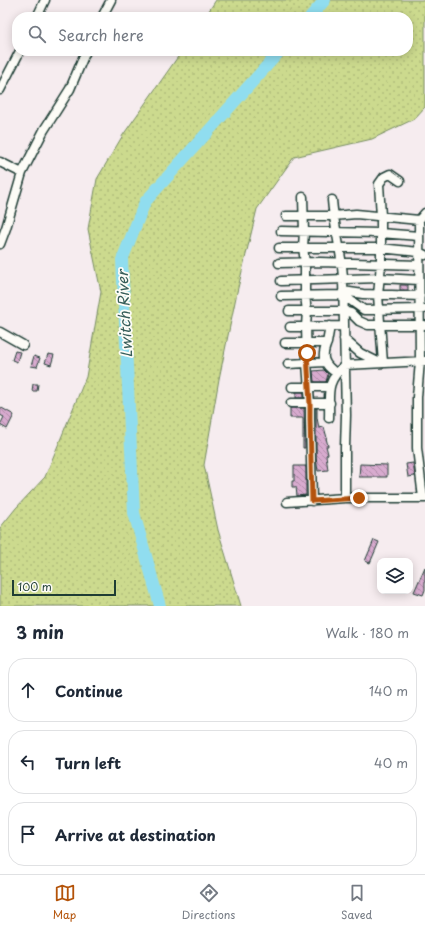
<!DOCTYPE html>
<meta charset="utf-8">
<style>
:root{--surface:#fff;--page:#f6f6f7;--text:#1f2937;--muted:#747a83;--line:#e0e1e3;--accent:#b45309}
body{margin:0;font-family:"Playpen Sans",sans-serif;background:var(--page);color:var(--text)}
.controls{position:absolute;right:12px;bottom:12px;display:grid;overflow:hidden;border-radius:8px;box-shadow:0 2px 10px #0003}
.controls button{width:36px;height:36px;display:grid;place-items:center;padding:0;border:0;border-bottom:1px solid var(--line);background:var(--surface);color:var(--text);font:20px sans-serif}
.scale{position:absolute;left:12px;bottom:10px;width:104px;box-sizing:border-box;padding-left:4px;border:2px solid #1f3d34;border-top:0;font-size:11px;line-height:14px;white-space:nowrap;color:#1f3d34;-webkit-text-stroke:3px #fdfcf7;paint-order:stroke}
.stop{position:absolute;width:12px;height:12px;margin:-9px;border:3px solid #b45309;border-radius:50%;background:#fff}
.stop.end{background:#b45309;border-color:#fff;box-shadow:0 1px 4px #0008}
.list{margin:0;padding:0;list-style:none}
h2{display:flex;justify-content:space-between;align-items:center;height:52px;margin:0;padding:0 16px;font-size:17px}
h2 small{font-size:13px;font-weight:400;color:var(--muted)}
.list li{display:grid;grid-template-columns:26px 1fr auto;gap:12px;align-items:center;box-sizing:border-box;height:64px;margin:0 8px 8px;padding:0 8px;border:1px solid var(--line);border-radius:16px}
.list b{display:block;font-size:15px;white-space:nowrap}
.list em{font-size:13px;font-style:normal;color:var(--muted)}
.icon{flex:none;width:22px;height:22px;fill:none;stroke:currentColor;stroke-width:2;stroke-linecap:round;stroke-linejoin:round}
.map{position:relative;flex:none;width:425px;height:606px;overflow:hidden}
.search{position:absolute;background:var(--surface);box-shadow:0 2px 10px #0003;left:12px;right:12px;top:12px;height:44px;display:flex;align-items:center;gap:10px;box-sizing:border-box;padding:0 14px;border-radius:16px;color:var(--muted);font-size:15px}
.sheet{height:268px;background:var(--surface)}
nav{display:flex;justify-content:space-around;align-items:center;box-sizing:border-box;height:56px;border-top:1px solid var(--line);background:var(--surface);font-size:11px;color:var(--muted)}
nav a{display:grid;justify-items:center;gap:2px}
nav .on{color:var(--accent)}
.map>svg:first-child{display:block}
.grass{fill:url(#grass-dots);stroke:#768c61}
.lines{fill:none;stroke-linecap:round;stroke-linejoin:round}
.river{stroke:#90ddef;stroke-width:12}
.building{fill:url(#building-back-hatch);stroke:#1f3d34}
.minor-casing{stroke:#1f3d34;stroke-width:11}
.minor{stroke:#fdfcf7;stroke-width:8}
.route{stroke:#b45309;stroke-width:5}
.labels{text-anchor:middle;stroke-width:3.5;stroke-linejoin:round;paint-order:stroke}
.water-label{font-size:15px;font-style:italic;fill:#365d59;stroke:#fdfcf7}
</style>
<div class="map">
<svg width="425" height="606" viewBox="0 0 425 606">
<defs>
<pattern id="grass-dots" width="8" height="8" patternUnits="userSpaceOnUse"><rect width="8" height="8" fill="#ccda8e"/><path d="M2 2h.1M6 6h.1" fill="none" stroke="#afbc7b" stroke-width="1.8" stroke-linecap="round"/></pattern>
<pattern id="building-back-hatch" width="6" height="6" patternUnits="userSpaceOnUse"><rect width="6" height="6" fill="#d8abcf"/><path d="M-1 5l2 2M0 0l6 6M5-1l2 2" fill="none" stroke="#af8ca9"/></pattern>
</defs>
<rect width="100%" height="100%" fill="#f6ecef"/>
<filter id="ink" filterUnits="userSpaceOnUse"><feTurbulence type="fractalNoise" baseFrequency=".025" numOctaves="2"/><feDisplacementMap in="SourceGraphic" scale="8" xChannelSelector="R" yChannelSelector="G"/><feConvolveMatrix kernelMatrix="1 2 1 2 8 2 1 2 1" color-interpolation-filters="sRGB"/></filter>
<g filter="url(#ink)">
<!-- grass -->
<path class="grass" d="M216 0H425V107L414 119 372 139 294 157 257 209 237 292 219 379 204 465 218 530 241 606H0V528L16 508 45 477 86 377 101 292 88 229 97 179 123 135 182 51H408V17H205Z"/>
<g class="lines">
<!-- river -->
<path class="river" d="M310 17 325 0
M160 606 134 513 122 260 145 202 280 51"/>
</g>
<!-- building -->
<path class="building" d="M400 285H408V290H400Z
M15 351 20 352 17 362 12 360Z
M48 354 54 355 51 365 45 363Z
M34 356 40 358 37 367 31 366Z
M324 370 328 374 326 382H314L313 371Z
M33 384H38L37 391H32Z
M296 392H304V398H296Z
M0 407 14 415 7 429 0 425 4 417 0 415Z
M290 408H304L305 448H303V418H290Z
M316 408H317V418L319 428 324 427 327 438H326L328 446H326L328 454 326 455 328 470 318 471 316 458Z
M413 463 415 476 408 477 406 464Z
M360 464 387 465V477H359Z
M294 466H306V495L297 496 296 487H292V481H294Z
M374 540 379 542 370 563 365 561Z
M425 567V590L423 595 414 592Z"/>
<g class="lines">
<defs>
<path id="minor" d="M37 17 45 0
M102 17 111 0
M0 90 20 51
M0 162 22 173
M303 197 304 232 303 247 305 263V296L307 311 306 326 307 363 310 404V419L312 501
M332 200C334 227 342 252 343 279L346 415 345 448V498
M286 216H333L356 214 419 220
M281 231 380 233 419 236
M0 244 6 228 22 173 44 130 70 89 86 51
M279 248H380L419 252 425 255
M279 263 320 262 419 265
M281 281 380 278 419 280
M343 291 363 294 420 296
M281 296 343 295 364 310 424 309
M289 311H344L351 313 359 321 368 325H424
M290 327 344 326
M0 332 23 345
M344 339 360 353 380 363
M285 343H327L330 326
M327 343C321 357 323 364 336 373
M383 363 378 295 381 264V216L379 184 384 177 390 174 400 181
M288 364 325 362
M292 387H330
M291 403H330
M329 418C330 394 324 383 345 365L425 361
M423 498 417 448V397L420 361 419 220 425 213
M287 502 345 498H425"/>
</defs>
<!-- minor casing -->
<use href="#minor" class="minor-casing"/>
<!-- minor -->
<use href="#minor" class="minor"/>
</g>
</g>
<g class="lines" filter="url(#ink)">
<!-- route -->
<path class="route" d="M307 353 310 404V419L312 501 359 498"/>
</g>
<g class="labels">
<!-- water labels -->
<g class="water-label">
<text transform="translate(125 314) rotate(-93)" y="5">Lwitch River</text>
</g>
</g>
</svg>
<div class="controls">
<button><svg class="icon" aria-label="layers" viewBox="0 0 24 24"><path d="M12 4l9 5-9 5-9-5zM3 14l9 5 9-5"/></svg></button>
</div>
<div class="scale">100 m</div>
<div class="stop" style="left:307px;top:353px"></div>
<div class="stop end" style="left:359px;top:498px"></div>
<div class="search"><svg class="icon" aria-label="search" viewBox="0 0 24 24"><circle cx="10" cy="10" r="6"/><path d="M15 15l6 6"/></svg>Search here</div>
</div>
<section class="sheet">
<h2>3 min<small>Walk · 180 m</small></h2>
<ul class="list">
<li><svg class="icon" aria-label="ahead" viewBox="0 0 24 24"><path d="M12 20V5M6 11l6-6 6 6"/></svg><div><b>Continue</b></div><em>140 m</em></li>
<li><svg class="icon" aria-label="left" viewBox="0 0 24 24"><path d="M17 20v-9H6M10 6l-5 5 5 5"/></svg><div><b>Turn left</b></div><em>40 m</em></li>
<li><svg class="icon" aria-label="arrive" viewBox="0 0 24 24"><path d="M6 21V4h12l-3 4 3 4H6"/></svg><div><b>Arrive at destination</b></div></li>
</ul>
</section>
<nav>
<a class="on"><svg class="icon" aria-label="map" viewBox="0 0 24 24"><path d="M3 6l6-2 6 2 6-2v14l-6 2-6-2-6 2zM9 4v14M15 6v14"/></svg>Map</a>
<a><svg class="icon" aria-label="directions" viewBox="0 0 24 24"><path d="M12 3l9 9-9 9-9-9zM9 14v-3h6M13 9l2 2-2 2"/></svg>Directions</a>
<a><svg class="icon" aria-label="saved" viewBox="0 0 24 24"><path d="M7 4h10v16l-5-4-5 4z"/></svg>Saved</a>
</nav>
